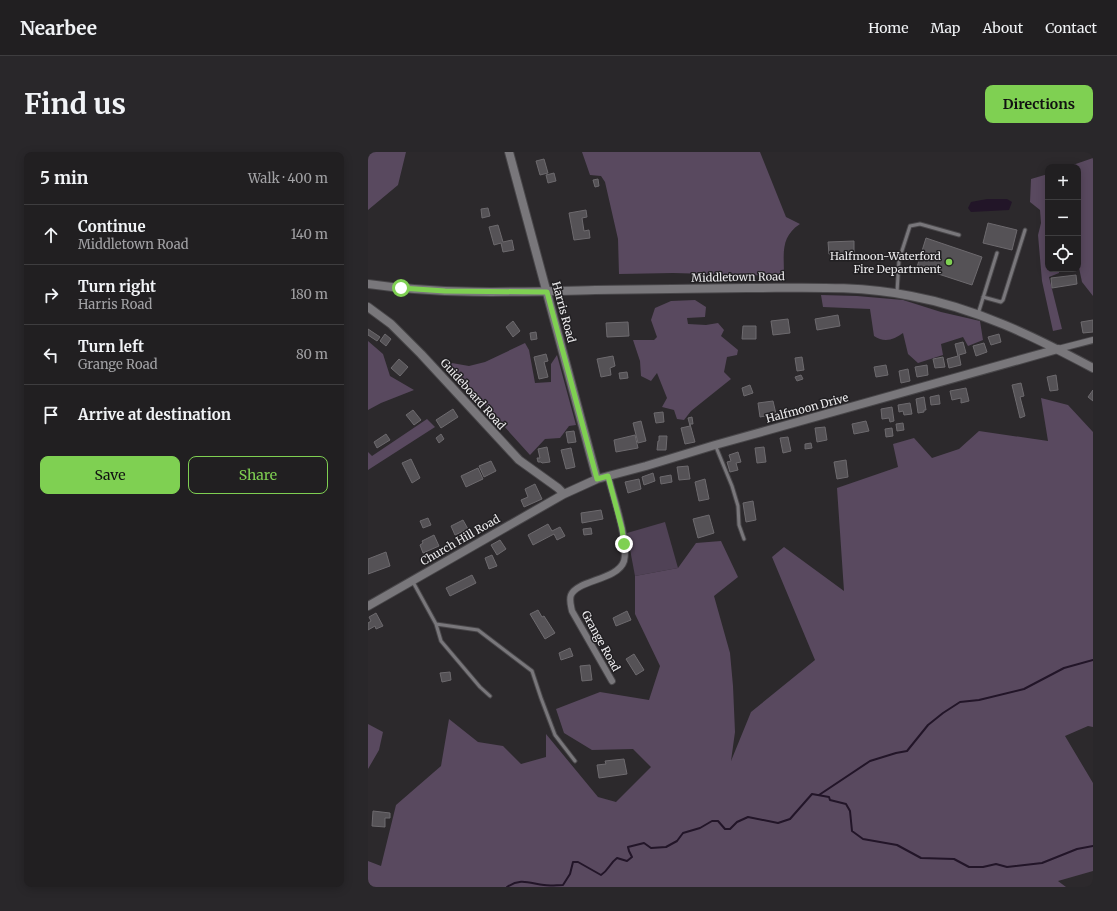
<!DOCTYPE html>
<meta charset="utf-8">
<style>
:root{--surface:#211f21;--page:#29272a;--text:#f1f3f6;--muted:#a2a2a5;--line:#3e3d3f;--accent:#7fd052}
body{margin:0;font-family:Merriweather,serif;background:var(--page);color:var(--text)}
.controls{position:absolute;right:12px;top:12px;display:grid;overflow:hidden;border-radius:8px;box-shadow:0 2px 10px #0003}
.controls button{width:36px;height:36px;display:grid;place-items:center;padding:0;border:0;border-bottom:1px solid var(--line);background:var(--surface);color:var(--text);font:20px sans-serif}
.stop{position:absolute;width:12px;height:12px;margin:-9px;border:3px solid #7fd052;border-radius:50%;background:#fff}
.stop.end{background:#7fd052;border-color:#fff;box-shadow:0 1px 4px #0008}
.list{margin:0;padding:0;list-style:none}
h2{display:flex;justify-content:space-between;align-items:center;height:52px;margin:0;padding:0 16px;font-size:17px}
h2 small{font-size:13px;font-weight:400;color:var(--muted)}
.list li{display:grid;grid-template-columns:26px 1fr auto;gap:12px;align-items:center;box-sizing:border-box;height:60px;padding:0 16px;border-top:1px solid var(--line)}
.list b{display:block;font-size:15px;white-space:nowrap}
.list p{margin:0;font-size:13px;white-space:nowrap;color:var(--muted)}
.list em{font-size:13px;font-style:normal;color:var(--muted)}
.actions{display:flex;gap:8px;padding:12px 16px}
.actions a{flex:1;padding:9px 0;border:1px solid var(--accent);border-radius:8px;text-align:center;font-size:14px;color:var(--accent)}
.actions .main{background:var(--accent);color:#111}
.icon{flex:none;width:22px;height:22px;fill:none;stroke:currentColor;stroke-width:2;stroke-linecap:round;stroke-linejoin:round}
.map{position:relative;flex:none;width:725px;height:735px;overflow:hidden;border-radius:8px}
header{display:flex;align-items:center;gap:24px;box-sizing:border-box;height:56px;padding:0 20px;background:var(--surface);border-bottom:1px solid var(--line)}
header strong{font-size:19px}
nav{display:flex;gap:22px;margin-inline-start:auto;font-size:14px}
.intro{display:flex;align-items:center;justify-content:space-between;box-sizing:border-box;height:96px;padding:0 24px}
h1{margin:0;font-size:28px}
.button{padding:10px 18px;border-radius:8px;background:var(--accent);color:#111;font-size:14px;font-weight:700}
main{display:flex;gap:24px;padding:0 24px}
aside{flex:1;background:var(--surface);border-radius:8px;box-shadow:0 2px 10px #0003}
.map>svg:first-child{display:block}
.green{fill:#504256}
.forest{fill:#59495f}
.water{fill:#221528}
.lines{fill:none;stroke-linecap:round;stroke-linejoin:round}
.stream{stroke:#221528;stroke-width:2}
.building{fill:#555256;stroke:#6d6a6e}
.lane-casing{stroke:#484649;stroke-width:5}
.street-casing{stroke:#484649;stroke-width:8}
.secondary-casing{stroke:#484649;stroke-width:10}
.lane{stroke:#79777b;stroke-width:3}
.street{stroke:#79777b;stroke-width:6}
.secondary{stroke:#79777b;stroke-width:8}
.route{stroke:#7fd052;stroke-width:5}
.poi-dot{fill:#7fd052;stroke:#222023;stroke-width:1.5}
.labels{text-anchor:middle;stroke-width:3;stroke-linejoin:round;paint-order:stroke}
.poi-label{font-size:11px;fill:#ecebed;stroke:#222023;text-anchor:end}
.street-label{font-size:11px;fill:#ecebed;stroke:#222023}
</style>
<header>
<strong>Nearbee</strong>
<nav><a>Home</a><a>Map</a><a>About</a><a>Contact</a></nav>
</header>
<div class="intro"><h1>Find us</h1><a class="button">Directions</a></div>
<main>
<aside>
<h2>5 min<small>Walk · 400 m</small></h2>
<ul class="list">
<li><svg class="icon" aria-label="ahead" viewBox="0 0 24 24"><path d="M12 20V5M6 11l6-6 6 6"/></svg><div><b>Continue</b><p>Middletown Road</p></div><em>140 m</em></li>
<li><svg class="icon" aria-label="right" viewBox="0 0 24 24"><path d="M7 20v-9h11M14 6l5 5-5 5"/></svg><div><b>Turn right</b><p>Harris Road</p></div><em>180 m</em></li>
<li><svg class="icon" aria-label="left" viewBox="0 0 24 24"><path d="M17 20v-9H6M10 6l-5 5 5 5"/></svg><div><b>Turn left</b><p>Grange Road</p></div><em>80 m</em></li>
<li><svg class="icon" aria-label="arrive" viewBox="0 0 24 24"><path d="M6 21V4h12l-3 4 3 4H6"/></svg><div><b>Arrive at destination</b></div></li>
</ul>
<div class="actions"><a class="main">Save</a><a>Share</a></div>
</aside>
<div class="map">
<svg width="725" height="735" viewBox="0 0 725 735">
<rect width="100%" height="100%" fill="#2c292c"/>
<!-- green -->
<path class="green" d="M297 370 310 416 267 424 259 381Z"/>
<!-- forest -->
<path class="forest" d="M0 0H38L30 33 0 58Z
M214 0H392L418 65 432 72C412 85 416 102 416 124L305 121 251 122 250 87 237 30 233 24 222 23Z
M725 6V144L714 130 710 111V15H699Z
M680 22V117H691V121L681 125 694 177 685 179 674 129 670 83 673 71 672 58 662 50 663 27Z
M453 143 489 144 535 148 573 160 612 169 615 188 600 194 595 185 573 192 575 203 550 211 540 202 535 181C526 188 516 191 506 184L502 157 455 155Z
M327 148 338 155 337 165 319 166 320 172 338 173 350 171 356 178 353 184 370 198 369 203 359 205 356 220 363 227 323 259 316 268 309 267 306 258 294 255 299 246 289 221 283 229 273 224 272 209 265 188H286L289 185 283 168 287 156 303 149Z
M0 189 15 202 22 224 46 238 13 251 0 258Z
M157 191 161 198 167 231 183 230V212L189 203 208 273 201 274 192 286 177 287 162 303 78 210 101 214 117 210Z
M673 246 700 253 725 280V575L720 574 697 584 725 631V719L690 729 698 735H0V709L13 714 28 653 73 614 81 567 110 590 135 594 153 612 178 605V582L230 645 248 650 283 615 265 597 224 598 196 581 188 557 232 540 281 548 292 514 267 462V424L310 416 328 391 353 389 370 425 346 444 362 501 365 534 367 580 363 609 383 560 447 508 404 405 416 395 476 439 469 336 530 315 525 292 546 286 564 306 591 297 611 279 680 289Z
M59 267 67 275 0 318V300L4 304Z
M0 572 15 580 11 598 0 617Z"/>
<!-- water -->
<path class="water" d="M619 47H639L644 50 641 58 603 60 600 56 603 50Z"/>
<g class="lines">
<!-- stream -->
<path class="stream" d="M451 643 502 609 528 601 539 599 560 573 575 561 592 550 611 548 656 537 696 516 725 508
M139 735C152 726 161 731 176 733 182 734 189 733 195 733L202 722 205 710H210L233 723C241 718 241 712 249 706L259 709 264 705 261 699 260 695 276 691 283 696 298 695 309 689 315 681 332 676 344 669H350L357 677H362L369 670 380 665 410 671 422 667 444 642 461 645 462 648 478 652 482 659 484 679 495 687 529 693 553 706 586 707 601 715H615L628 712 639 715 674 711 709 697 725 694"/>
</g>
<!-- building -->
<path class="building" d="M176 7 180 21 172 23 168 9Z
M186 21 188 29 180 31 178 23Z
M230 27 231 34 227 35 225 28Z
M120 56 122 64 114 66 113 57Z
M218 58 219 65 214 66 216 79 221 78 222 86 206 88 201 61Z
M620 71 649 78 644 98 615 91Z
M130 73 135 90 144 88 146 98 135 100 133 91 126 93 121 75Z
M558 86 614 105 604 133 549 115Z
M486 89V101L461 102 460 90Z
M708 123 709 132 684 136 683 126Z
M470 163 472 174 449 178 447 167Z
M420 167 422 181 405 183 403 169Z
M725 168V180L715 181 713 170Z
M145 169 152 179 145 185 138 175Z
M260 170 261 184 239 185 238 171Z
M375 174H388V187H374Z
M0 177 12 185 9 189 0 183Z
M168 180 169 187 163 188 162 181Z
M17 182 23 187 18 194 12 189Z
M631 182 633 190 623 193 620 185Z
M595 190 598 201 591 203 593 213 581 216 579 207 590 204 587 192Z
M616 191 619 200 608 204 605 194Z
M178 202 180 209 176 210 180 225 171 227 166 205Z
M245 204 247 214 242 216 243 223 233 225 229 207Z
M434 205 436 218 429 219 427 206Z
M575 205 577 215 567 216 565 207Z
M31 207 40 215 32 224 23 216Z
M518 213 520 223 508 225 506 215Z
M559 213 560 223 549 225 547 215Z
M540 217 542 229 533 231 531 219Z
M259 220 260 226 252 227 251 221Z
M433 223 435 227 429 229 427 225Z
M688 223 690 238 682 239 679 225Z
M653 231 656 244 652 245 657 264 652 266 644 233Z
M382 233 385 241 376 244 374 236Z
M598 236 601 249 593 251V246L584 248 582 239Z
M725 238V249L720 245Z
M571 243 572 252 563 253 562 245Z
M556 245 558 258H556V260L550 261 548 247Z
M405 249 408 262 392 265 390 251Z
M542 251 544 262 536 263 535 259 531 260 530 253Z
M524 255 526 269 522 270 521 266 514 267 513 257Z
M85 257 90 265 73 276 68 268Z
M45 258 53 268 46 273 38 263Z
M295 260 296 270 288 271 286 261Z
M324 265 325 272H322L327 290 317 292 313 276 322 274 320 266Z
M273 269 278 289 270 291 265 271Z
M498 269 501 279 486 282 484 272Z
M535 271 536 278 529 279 528 272Z
M457 275 459 288 449 290 447 276Z
M524 276 525 284 518 285 517 277Z
M206 279 208 290 200 291 198 280Z
M18 282 22 288 9 296 6 290Z
M73 282 76 287 71 291 68 286Z
M267 283 270 296 248 300 246 288Z
M291 284H299L298 298H289L290 289H291Z
M420 285 423 299 415 301 412 286Z
M443 291 444 296 437 297V292Z
M179 295 182 310 174 311 173 310H170L169 306H172L170 297Z
M396 295 398 310 389 311 387 296Z
M203 296 207 315 198 317 193 298Z
M370 300 373 310 368 311 370 318 362 320 359 310 363 309 361 303Z
M43 307 52 326 44 331 34 311Z
M478 308 480 325 469 327 466 310Z
M123 309 128 319 116 325 111 314Z
M320 314 322 327 311 328 309 315Z
M110 316 115 327 98 335 93 324Z
M285 321 287 329 276 333 274 325Z
M303 323 304 330 293 332 292 325Z
M271 327 273 337 260 341 257 330Z
M337 327 341 347 331 349 327 330Z
M167 332 174 347 156 355 153 348 160 345 157 337Z
M385 349 388 368 378 370 375 351Z
M233 358 235 367 214 371 213 361Z
M341 363 346 381 330 386 325 367Z
M60 366 63 373 55 376 52 369Z
M95 368 100 377 87 383 83 374Z
M180 372 184 379 192 375 197 384 189 388 186 382 165 393 160 383Z
M223 376 224 382 216 383 215 377Z
M66 383 71 394 55 401 52 393 55 391 54 389Z
M132 388 138 397 129 403 123 393Z
M18 400 22 414 0 422V407Z
M124 403 129 414 121 417 117 406Z
M104 423 108 431 82 444 78 436Z
M170 458 174 465 176 464 187 481 177 487 162 462Z
M259 459 263 468 248 474 245 466Z
M8 461 15 474 8 477 7 474 0 478V471L3 469 1 465Z
M202 496 205 504 193 508 191 501Z
M266 502 276 518 268 523 258 507Z
M222 513 224 528 214 529 212 514Z
M82 520 83 528 74 530 72 521Z
M256 607 259 622 231 626 229 613 238 612 237 609Z
M5 659 22 661V666H17V675L4 674Z"/>
<g class="lines">
<defs>
<path id="lane" d="M529 140 531 108 542 74 552 72 591 83
M615 145 633 150 635 148 657 78
M610 162 629 101
M348 295 364 334 370 354 371 373 376 387
M45 430 68 472 110 478 164 519 173 546 187 583 207 609
M68 472 73 489 112 535 122 544"/>
<path id="street" d="M690 197 725 188
M240 324C245 344 261 389 256 409 250 428 209 428 203 443 201 448 203 454 204 459L244 529"/>
<path id="secondary" d="M141 0 229 327
M0 132C75 143 151 140 227 138 277 137 328 137 379 136 434 136 489 133 543 144 608 156 667 185 725 216
M0 155 23 172 53 202 151 308 190 336 196 342
M0 454 196 342 229 327 278 314 347 293 690 197"/>
</defs>
<!-- lane casing -->
<use href="#lane" class="lane-casing"/>
<!-- street casing -->
<use href="#street" class="street-casing"/>
<!-- secondary casing -->
<use href="#secondary" class="secondary-casing"/>
<!-- lane -->
<use href="#lane" class="lane"/>
<!-- street -->
<use href="#street" class="street"/>
<!-- secondary -->
<use href="#secondary" class="secondary"/>
</g>
<g class="lines">
<!-- route -->
<path class="route" d="M33 136 77 139 179 140 229 327 240 324 254 377 256 392"/>
</g>
<!-- markers -->
<circle class="poi-dot" cx="581" cy="110" r="4"/>
<g class="labels">
<!-- poi labels -->
<g class="poi-label">
<text x="573" y="108">Halfmoon-Waterford<tspan x="573" dy="13">Fire Department</tspan></text>
</g>
<!-- street labels -->
<g class="street-label">
<text transform="translate(370 125) rotate(-1)" y="4">Middletown Road</text>
<text transform="translate(196 160) rotate(75)" y="4">Harris Road</text>
<text transform="translate(105 242) rotate(48)" y="4">Guideboard Road</text>
<text transform="translate(439 256) rotate(-15)" y="4">Halfmoon Drive</text>
<text transform="translate(92 388) rotate(-30)" y="4">Church Hill Road</text>
<text transform="translate(233 489) rotate(61)" y="4">Grange Road</text>
</g>
</g>
</svg>
<div class="controls">
<button>+</button>
<button>−</button>
<button><svg class="icon" aria-label="locate" viewBox="0 0 24 24"><circle cx="12" cy="12" r="6"/><path d="M12 2v4M12 18v4M2 12h4M18 12h4"/></svg></button>
</div>
<div class="stop" style="left:33px;top:136px"></div>
<div class="stop end" style="left:256px;top:392px"></div>
</div>
</main>
